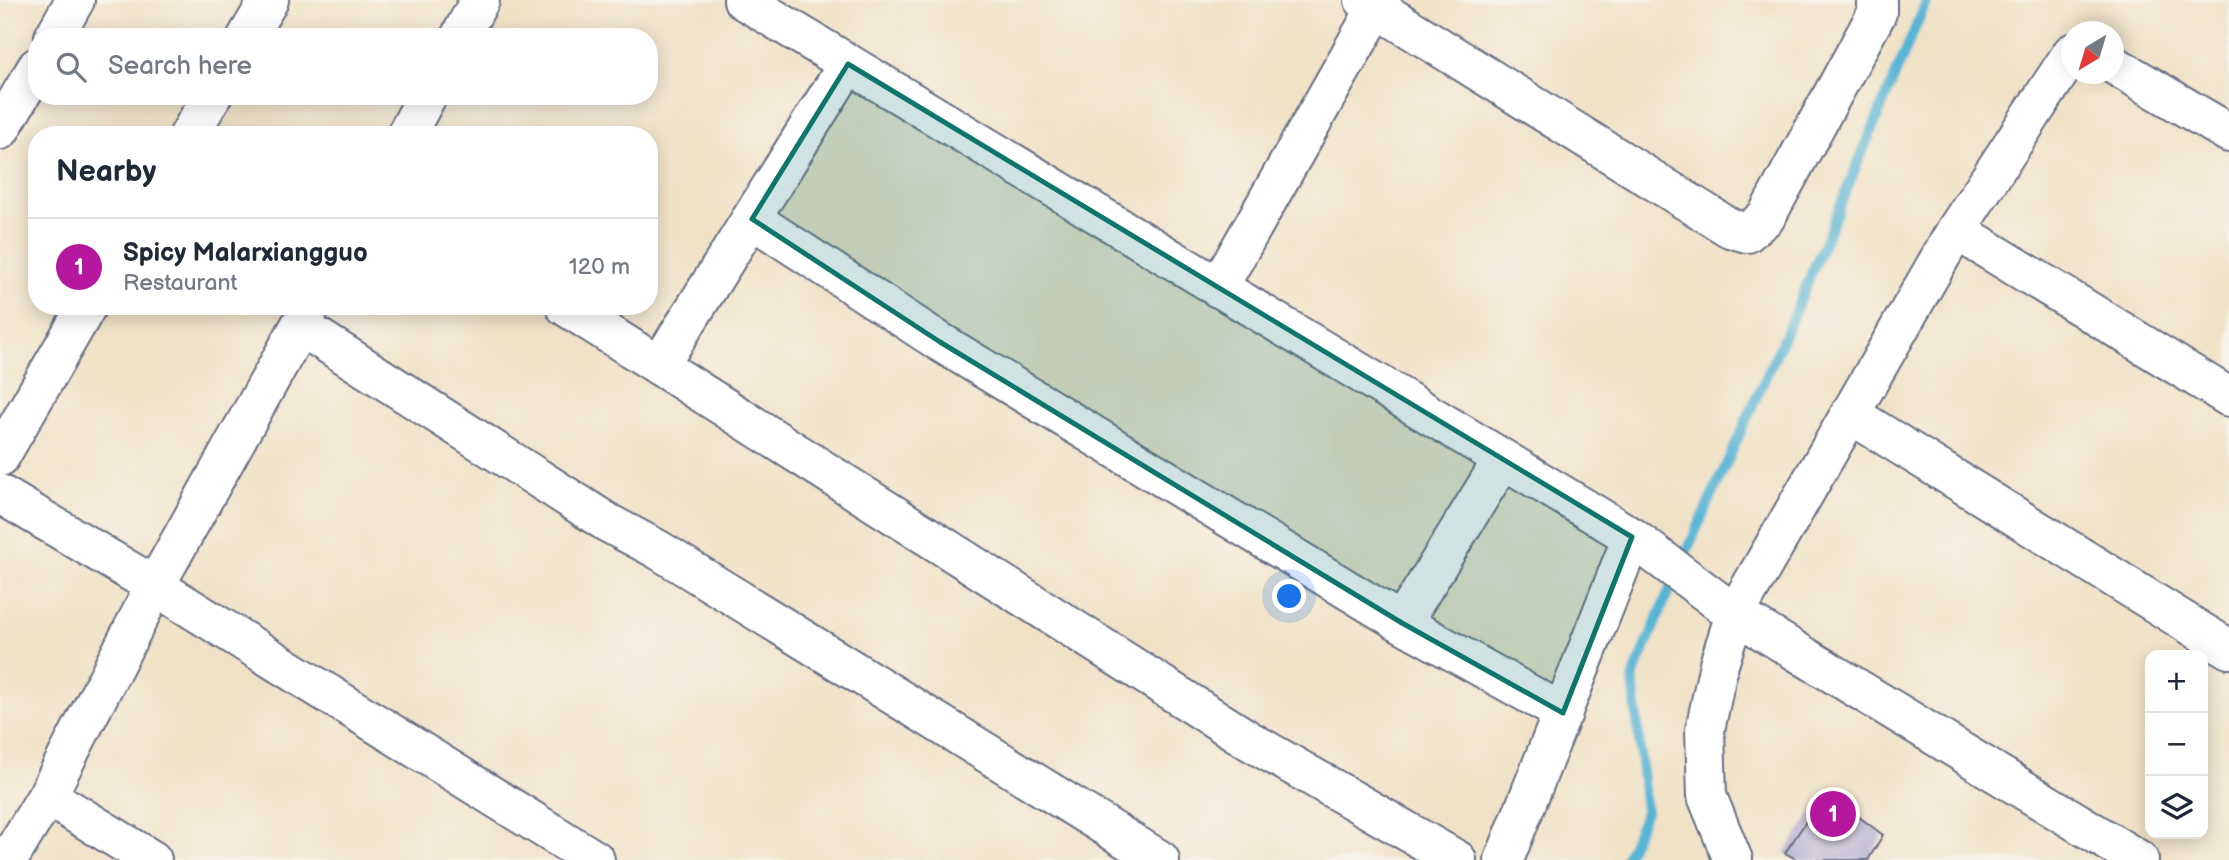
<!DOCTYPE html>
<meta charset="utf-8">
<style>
:root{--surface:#fff;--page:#f2f2f3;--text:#1f2937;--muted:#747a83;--line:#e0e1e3;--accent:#b5179e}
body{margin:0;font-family:"Balsamiq Sans",sans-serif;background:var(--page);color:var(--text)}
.controls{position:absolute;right:21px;bottom:21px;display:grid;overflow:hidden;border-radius:14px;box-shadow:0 4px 18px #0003}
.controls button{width:63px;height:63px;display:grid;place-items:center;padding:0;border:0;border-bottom:2px solid var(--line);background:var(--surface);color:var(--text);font:35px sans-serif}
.compass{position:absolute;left:2061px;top:21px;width:63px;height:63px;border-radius:50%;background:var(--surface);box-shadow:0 4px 18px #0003;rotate:218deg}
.you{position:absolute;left:1290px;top:597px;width:24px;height:24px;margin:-18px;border:5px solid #fff;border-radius:50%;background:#1a73e8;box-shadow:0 0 0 10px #1a73e833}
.badge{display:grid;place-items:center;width:46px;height:46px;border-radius:50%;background:var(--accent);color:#fff;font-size:23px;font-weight:700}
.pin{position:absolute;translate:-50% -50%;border:4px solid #fff;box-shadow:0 2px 7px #0006}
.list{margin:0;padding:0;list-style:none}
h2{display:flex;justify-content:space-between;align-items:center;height:91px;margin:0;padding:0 28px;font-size:30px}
h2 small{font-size:23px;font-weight:400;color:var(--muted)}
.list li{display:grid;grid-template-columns:46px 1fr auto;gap:21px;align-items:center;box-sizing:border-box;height:98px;padding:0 28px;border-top:2px solid var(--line)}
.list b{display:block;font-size:26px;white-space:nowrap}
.list p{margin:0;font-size:23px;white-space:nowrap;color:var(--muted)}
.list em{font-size:23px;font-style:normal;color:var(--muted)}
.icon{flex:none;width:38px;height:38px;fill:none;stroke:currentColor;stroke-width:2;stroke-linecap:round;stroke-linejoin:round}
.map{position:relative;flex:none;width:2229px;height:860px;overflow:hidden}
.search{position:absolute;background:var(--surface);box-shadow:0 4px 18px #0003;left:28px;top:28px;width:630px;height:77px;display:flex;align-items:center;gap:18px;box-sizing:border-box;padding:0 24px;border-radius:28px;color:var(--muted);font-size:26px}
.panel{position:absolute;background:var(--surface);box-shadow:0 4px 18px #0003;left:28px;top:126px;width:630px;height:189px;border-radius:28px}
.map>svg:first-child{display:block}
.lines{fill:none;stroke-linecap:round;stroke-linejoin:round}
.stream{stroke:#57b4d5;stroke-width:10}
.building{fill:#aca5cf}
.street-casing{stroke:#666e83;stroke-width:42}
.street{stroke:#fff;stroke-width:38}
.marked{fill:#0f766e;fill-opacity:0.2;stroke:#0f766e;stroke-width:5;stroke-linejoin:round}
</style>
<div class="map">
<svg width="2229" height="860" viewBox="0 0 2229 860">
<rect width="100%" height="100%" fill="#f7f3e8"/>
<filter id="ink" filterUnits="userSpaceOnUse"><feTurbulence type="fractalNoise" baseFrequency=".0143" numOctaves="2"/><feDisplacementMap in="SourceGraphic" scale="14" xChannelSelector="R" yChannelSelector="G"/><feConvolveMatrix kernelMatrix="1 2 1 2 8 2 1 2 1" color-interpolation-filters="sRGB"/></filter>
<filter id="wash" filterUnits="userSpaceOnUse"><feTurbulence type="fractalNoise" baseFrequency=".00686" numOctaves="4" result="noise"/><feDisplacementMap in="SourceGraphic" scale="28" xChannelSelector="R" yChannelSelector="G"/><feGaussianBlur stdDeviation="1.57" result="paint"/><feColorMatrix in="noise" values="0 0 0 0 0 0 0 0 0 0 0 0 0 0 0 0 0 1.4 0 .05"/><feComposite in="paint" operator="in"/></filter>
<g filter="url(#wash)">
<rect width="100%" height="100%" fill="#f1e2c7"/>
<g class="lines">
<!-- stream -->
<path class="stream" d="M1681 564 1792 319 1927 0
M1625 860 1646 812 1633 677 1674 579"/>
</g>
<g id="blocks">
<!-- building -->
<path class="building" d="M1826 792 1883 835 1868 860H1798L1785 853Z"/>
</g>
</g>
<g filter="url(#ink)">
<use href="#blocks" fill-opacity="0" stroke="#666e83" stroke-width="2"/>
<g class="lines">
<defs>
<path id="street" d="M743 0 1632 537 1735 614 2139 860
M1364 0 1730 228 1747 233 1766 217 1877 13V0
M54 37 75 0
M247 37 269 0
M460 37 480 0
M2114 65 2229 133
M0 130 37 67
M189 135 212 96
M406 135 427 96
M752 219 940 342 1402 623 1563 713
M1956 230 2229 397
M1218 288 1381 0
M565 306 1250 741 1457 860
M300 326 608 523 657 549 1160 860
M659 366 848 64
M1850 414 2229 649
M0 457 87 306
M0 494 155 586 595 860
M1402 623 1503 459
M47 796 152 860
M8 860 47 796 155 586 311 306
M1504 860 1632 537
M1733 860 1707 796 1705 730 1719 664 1735 614 1956 230 2072 53"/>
</defs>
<!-- street casing -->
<use href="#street" class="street-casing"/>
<!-- street -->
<use href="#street" class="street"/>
</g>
</g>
<!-- marked area -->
<path class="marked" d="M848 64 1632 537 1563 713 1402 623 940 342 752 219Z"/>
</svg>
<div class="controls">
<button>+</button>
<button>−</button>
<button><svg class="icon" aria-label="layers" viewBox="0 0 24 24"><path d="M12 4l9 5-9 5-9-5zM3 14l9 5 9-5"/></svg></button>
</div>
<svg class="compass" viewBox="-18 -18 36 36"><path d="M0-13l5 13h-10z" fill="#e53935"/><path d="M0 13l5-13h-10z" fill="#747a83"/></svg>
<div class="you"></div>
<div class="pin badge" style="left:1833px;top:814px">1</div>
<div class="search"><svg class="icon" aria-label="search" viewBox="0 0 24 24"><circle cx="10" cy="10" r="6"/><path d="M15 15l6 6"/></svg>Search here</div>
<section class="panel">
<h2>Nearby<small></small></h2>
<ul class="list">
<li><span class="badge">1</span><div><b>Spicy Malarxiangguo</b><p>Restaurant</p></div><em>120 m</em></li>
</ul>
</section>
</div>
